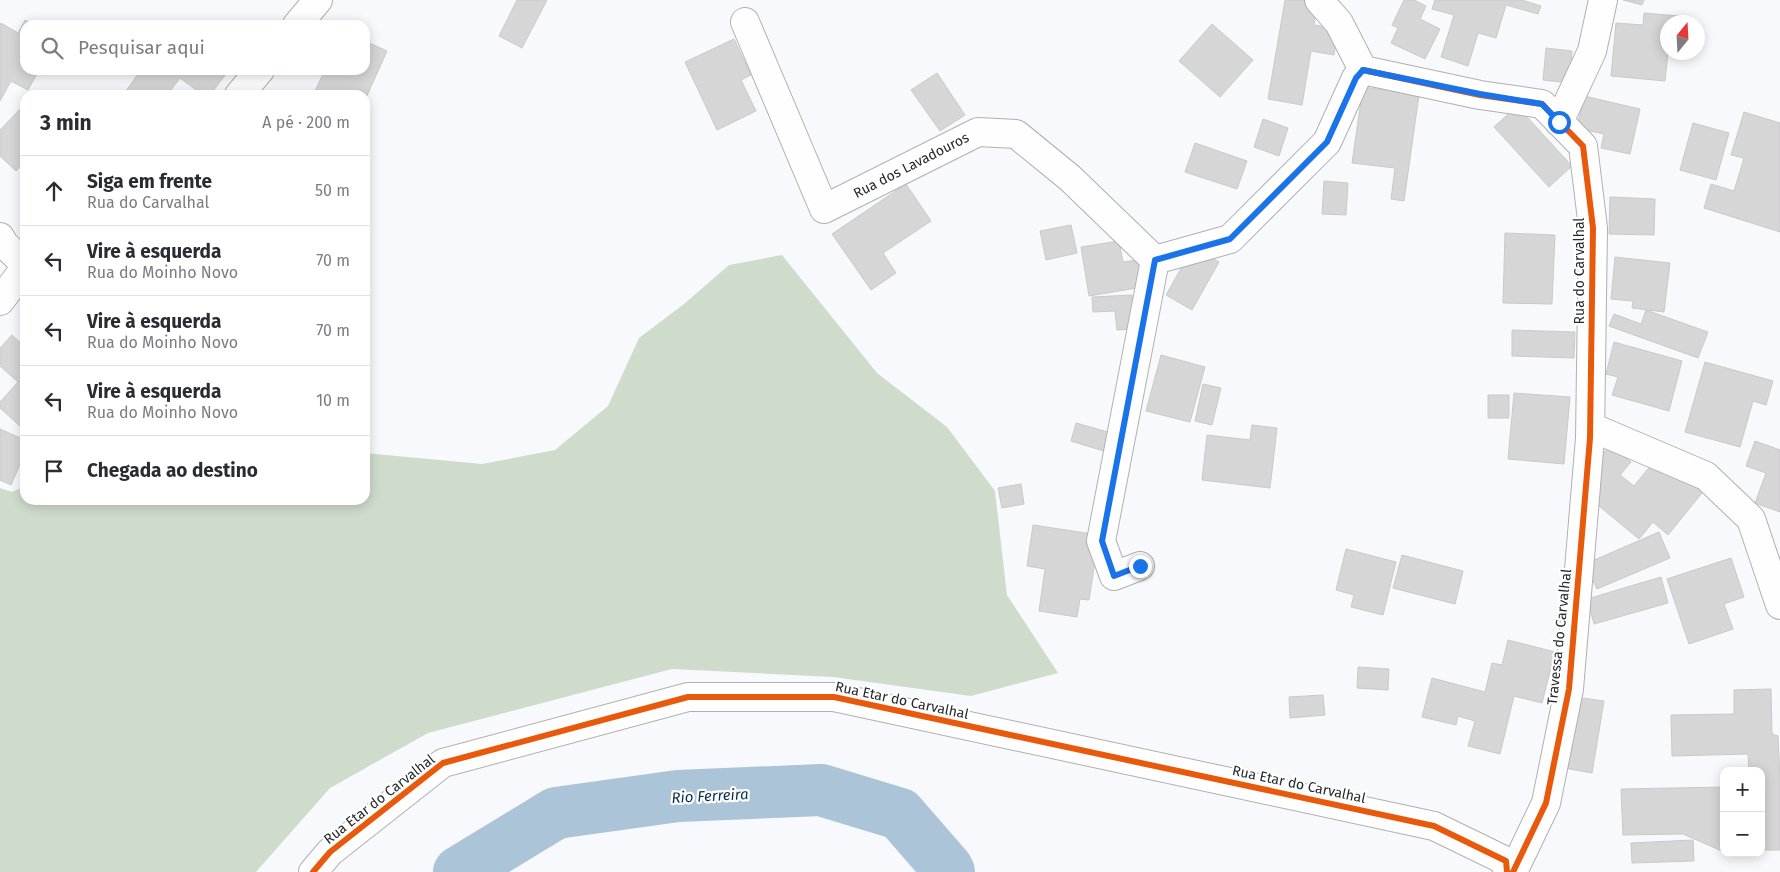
<!DOCTYPE html>
<html lang="pt">
<meta charset="utf-8">
<style>
:root{--surface:#fff;--page:#f2f2f3;--text:#2b2b33;--muted:#7c7c81;--line:#e1e1e2}
body{margin:0;font-family:"Fira Sans",sans-serif;background:var(--page);color:var(--text)}
.controls{position:absolute;right:15px;bottom:15px;display:grid;overflow:hidden;border-radius:10px;box-shadow:0 2px 12px #0003}
.controls button{width:45px;height:45px;display:grid;place-items:center;padding:0;border:0;border-bottom:1px solid var(--line);background:var(--surface);color:var(--text);font:25px sans-serif}
.compass{position:absolute;left:1660px;top:15px;width:45px;height:45px;border-radius:50%;background:var(--surface);box-shadow:0 2px 12px #0003;rotate:18deg}
.stop{position:absolute;width:15px;height:15px;margin:-11px;border:4px solid #1a73e8;border-radius:50%;background:#fff}
.stop.end{background:#1a73e8;border-color:#fff;box-shadow:0 1px 5px #0008}
.list{margin:0;padding:0;list-style:none}
h2{display:flex;justify-content:space-between;align-items:center;height:65px;margin:0;padding:0 20px;font-size:21px}
h2 small{font-size:16px;font-weight:400;color:var(--muted)}
.list li{display:grid;grid-template-columns:32px 1fr auto;gap:15px;align-items:center;box-sizing:border-box;height:70px;padding:0 20px;border-top:1px solid var(--line)}
.list b{display:block;font-size:19px;white-space:nowrap}
.list p{margin:0;font-size:16px;white-space:nowrap;color:var(--muted)}
.list em{font-size:16px;font-style:normal;color:var(--muted)}
.icon{flex:none;width:28px;height:28px;fill:none;stroke:currentColor;stroke-width:2;stroke-linecap:round;stroke-linejoin:round}
.map{position:relative;flex:none;width:1780px;height:872px;overflow:hidden}
.search{position:absolute;background:var(--surface);box-shadow:0 2px 12px #0003;left:20px;top:20px;width:350px;height:55px;display:flex;align-items:center;gap:12px;box-sizing:border-box;padding:0 18px;border-radius:15px;color:var(--muted);font-size:19px}
.panel{position:absolute;background:var(--surface);box-shadow:0 2px 12px #0003;left:20px;top:90px;width:350px;height:415px;border-radius:15px}
.map>svg:first-child{display:block}
.forest{fill:#cfdccc}
.lines{fill:none;stroke-linecap:round;stroke-linejoin:round}
.river{stroke:#acc4d7;stroke-width:52}
.building{fill:#d7d6d7;stroke:#cac9ca}
.minor-casing{stroke:#b0b0b4;stroke-width:30}
.minor{stroke:#fefeff;stroke-width:28}
.cycleway-casing{stroke:#fff;stroke-width:9}
.cycleway{stroke:#e8590c;stroke-width:6}
.route{stroke:#1a73e8;stroke-width:6}
.labels{text-anchor:middle;stroke-width:4.5;stroke-linejoin:round;paint-order:stroke}
.street-label{font-size:14px;fill:#27282b;stroke:#fff}
.water-label{font-size:15px;font-style:italic;fill:#06314c;stroke:#fff}
</style>
<div class="map">
<svg width="1780" height="872" viewBox="0 0 1780 872">
<rect width="100%" height="100%" fill="#f8f9fd"/>
<!-- forest -->
<path class="forest" d="M782 255 877 373 947 427 995 491 1007 595 1058 673 971 696 833 677 672 669 428 733 330 788 256 872H0V488L12 492 25 486V500H365V453L482 464 555 450 608 406 639 338 684 304 729 265Z"/>
<g class="lines">
<!-- river -->
<path class="river" d="M459 872 556 813 678 796 821 790 900 814 947 868 949 872"/>
</g>
<!-- building -->
<path class="building" d="M517 0H547L522 48 499 36Z
M1285 0H1318L1314 25 1338 29 1334 55 1311 51 1302 105 1268 99Z
M1404 0H1414L1426 6 1420 19 1440 29 1425 59 1391 43 1398 28 1392 25Z
M1435 0H1522L1541 6 1538 14 1506 5 1496 38 1478 33 1468 66 1441 57 1454 15 1432 9Z
M1623 0H1644L1642 5Z
M1644 13 1691 17 1690 22H1668V52L1665 81 1611 76 1616 23 1643 25Z
M25 20 34 25H25V50L22 54 25 56V70H39L28 90 11 81 0 101V26L1 23 18 33Z
M1212 24 1253 60 1220 97 1179 61Z
M734 39 751 75 741 80 756 111 717 130 685 62Z
M365 41 387 51 365 100V95H313L325 70H365Z
M1546 48 1572 51 1570 83 1543 80Z
M141 70H229L210 95H203L180 78 167 95H123Z
M937 73 965 115 940 131 911 90Z
M1363 87 1419 95 1404 201 1391 199 1395 168 1352 163Z
M1584 96 1640 109 1630 154 1601 148 1604 134 1577 128Z
M25 104V162L16 171 0 156V130Z
M1517 106 1572 166 1549 187 1494 127Z
M1744 112 1780 123V232L1704 208 1711 184 1734 191 1744 158 1731 155Z
M1263 119 1288 128 1279 156 1254 147Z
M1693 123 1729 133 1716 180 1680 170Z
M1195 143 1247 161 1237 189 1185 172Z
M1324 181 1348 183 1346 215 1322 214Z
M906 184 931 221 883 253 896 273 871 290 832 234Z
M1610 197 1655 199 1654 235 1609 234Z
M1071 225 1077 253 1046 260 1040 231Z
M1505 233 1555 235 1552 304 1503 303Z
M1119 241 1123 262 1139 260 1143 287 1089 296 1081 247Z
M1193 247 1219 262 1192 310 1166 295Z
M1615 257 1670 263 1664 312 1632 308 1633 301 1611 299Z
M1132 295 1134 329 1117 330 1115 311 1093 312 1092 297Z
M1646 310 1708 332 1698 358 1609 326 1614 314 1641 324Z
M1512 330 1575 332 1574 358 1512 356Z
M12 335 25 347V422L21 427 0 408V402L18 382 0 366V348Z
M1614 342 1682 361 1669 411 1612 395 1618 377 1606 374Z
M1161 355 1205 367 1190 422 1146 411Z
M1705 362 1773 381 1766 405 1753 401 1740 447 1685 432Z
M1203 384 1221 388 1212 425 1195 421Z
M1514 393 1570 397 1564 464 1508 459Z
M1488 395H1509V418H1488Z
M1076 423 1115 434 1110 453 1071 441Z
M1252 425 1277 428 1270 488 1202 480 1207 435 1250 440Z
M0 429 25 440V453L11 485 0 480Z
M1755 441 1780 450V512L1755 503 1766 473 1746 466Z
M1610 445 1631 462 1620 475 1634 486 1662 452 1706 488 1668 535 1653 522 1639 539 1576 487Z
M1021 484 1024 504 1002 508 998 488Z
M1033 525 1099 535 1089 600 1080 599 1077 617 1039 611 1045 569 1027 566Z
M1659 532 1670 558 1597 589 1585 564Z
M1346 549 1396 562 1383 615 1351 607 1354 595 1336 590Z
M1402 555 1463 571 1455 604 1393 588Z
M1731 558 1744 597 1724 604 1733 629 1689 644 1667 579Z
M1661 577 1668 603 1594 624 1587 599Z
M1508 640 1555 652 1542 703 1514 696 1500 754 1468 746 1475 721 1458 716 1456 725 1422 717 1432 678 1485 692 1492 663 1502 665Z
M1358 667 1389 669 1388 690 1357 688Z
M1771 689 1772 734 1778 736 1780 778V850H1761V771H1749L1748 754 1672 756 1671 715 1734 714V690Z
M1323 695 1325 715 1290 718 1289 697Z
M1575 697 1604 701 1592 773 1564 768Z
M1724 787V852L1683 834 1623 835 1621 789Z
M1693 840 1694 861 1632 863 1631 843Z"/>
<g class="lines">
<defs>
<path id="minor" d="M1319 0 1339 23 1363 70
M745 22 824 209 978 132 1016 134 1070 178 1155 260
M297 25 318 0
M1363 70 1480 95 1542 104 1583 146 1593 228 1590 438 1569 689 1546 803 1513 872
M239 95 260 70
M1559 122 1592 51 1603 0
M0 237 4 244 25 264
M1155 260 1230 239 1327 142 1356 78 1363 70
M0 301 25 268
M1591 427 1706 476 1751 519 1780 605
M1140 566 1114 576 1101 541 1155 260
M313 872 330 852 443 763 688 697H834L1434 826 1506 861 1507 872"/>
</defs>
<!-- minor casing -->
<use href="#minor" class="minor-casing"/>
<!-- minor -->
<use href="#minor" class="minor"/>
<defs>
<path id="cycleway" d="M1363 70 1480 95 1542 104 1583 146 1593 228 1590 438 1569 689 1546 803 1513 872
M313 872 330 852 443 763 688 697H834L1434 826 1506 861 1507 872"/>
</defs>
<!-- cycleway casing -->
<use href="#cycleway" class="cycleway-casing"/>
<!-- cycleway -->
<use href="#cycleway" class="cycleway"/>
</g>
<g class="lines">
<!-- route -->
<path class="route" d="M1140 566 1114 576 1102 541 1155 260 1230 239 1327 142 1356 78 1363 70 1480 94 1542 104 1559 122"/>
</g>
<g class="labels">
<!-- street labels -->
<g class="street-label">
<text transform="translate(911 165) rotate(-27)" y="5">Rua dos Lavadouros</text>
<text transform="translate(1579 271) rotate(-90)" y="5">Rua do Carvalhal</text>
<text transform="translate(1559 637) rotate(-84)" y="5">Travessa do Carvalhal</text>
<text transform="translate(902 700) rotate(12)" y="5">Rua Etar do Carvalhal</text>
<text transform="translate(1299 784) rotate(12)" y="5">Rua Etar do Carvalhal</text>
<text transform="translate(379 799) rotate(-38)" y="5">Rua Etar do Carvalhal</text>
</g>
<!-- water labels -->
<g class="water-label">
<text transform="translate(710 796) rotate(-3)" y="5">Rio Ferreira</text>
</g>
</g>
</svg>
<div class="controls">
<button>+</button>
<button>−</button>
</div>
<svg class="compass" viewBox="-18 -18 36 36"><path d="M0-13l5 13h-10z" fill="#e53935"/><path d="M0 13l5-13h-10z" fill="#7c7c81"/></svg>
<div class="stop" style="left:1559px;top:122px"></div>
<div class="stop end" style="left:1140px;top:566px"></div>
<div class="search"><svg class="icon" aria-label="search" viewBox="0 0 24 24"><circle cx="10" cy="10" r="6"/><path d="M15 15l6 6"/></svg>Pesquisar aqui</div>
<section class="panel">
<h2>3 min<small>A pé · 200 m</small></h2>
<ul class="list">
<li><svg class="icon" aria-label="ahead" viewBox="0 0 24 24"><path d="M12 20V5M6 11l6-6 6 6"/></svg><div><b>Siga em frente</b><p>Rua do Carvalhal</p></div><em>50 m</em></li>
<li><svg class="icon" aria-label="left" viewBox="0 0 24 24"><path d="M17 20v-9H6M10 6l-5 5 5 5"/></svg><div><b>Vire à esquerda</b><p>Rua do Moinho Novo</p></div><em>70 m</em></li>
<li><svg class="icon" aria-label="left" viewBox="0 0 24 24"><path d="M17 20v-9H6M10 6l-5 5 5 5"/></svg><div><b>Vire à esquerda</b><p>Rua do Moinho Novo</p></div><em>70 m</em></li>
<li><svg class="icon" aria-label="left" viewBox="0 0 24 24"><path d="M17 20v-9H6M10 6l-5 5 5 5"/></svg><div><b>Vire à esquerda</b><p>Rua do Moinho Novo</p></div><em>10 m</em></li>
<li><svg class="icon" aria-label="arrive" viewBox="0 0 24 24"><path d="M6 21V4h12l-3 4 3 4H6"/></svg><div><b>Chegada ao destino</b></div></li>
</ul>
</section>
</div>
